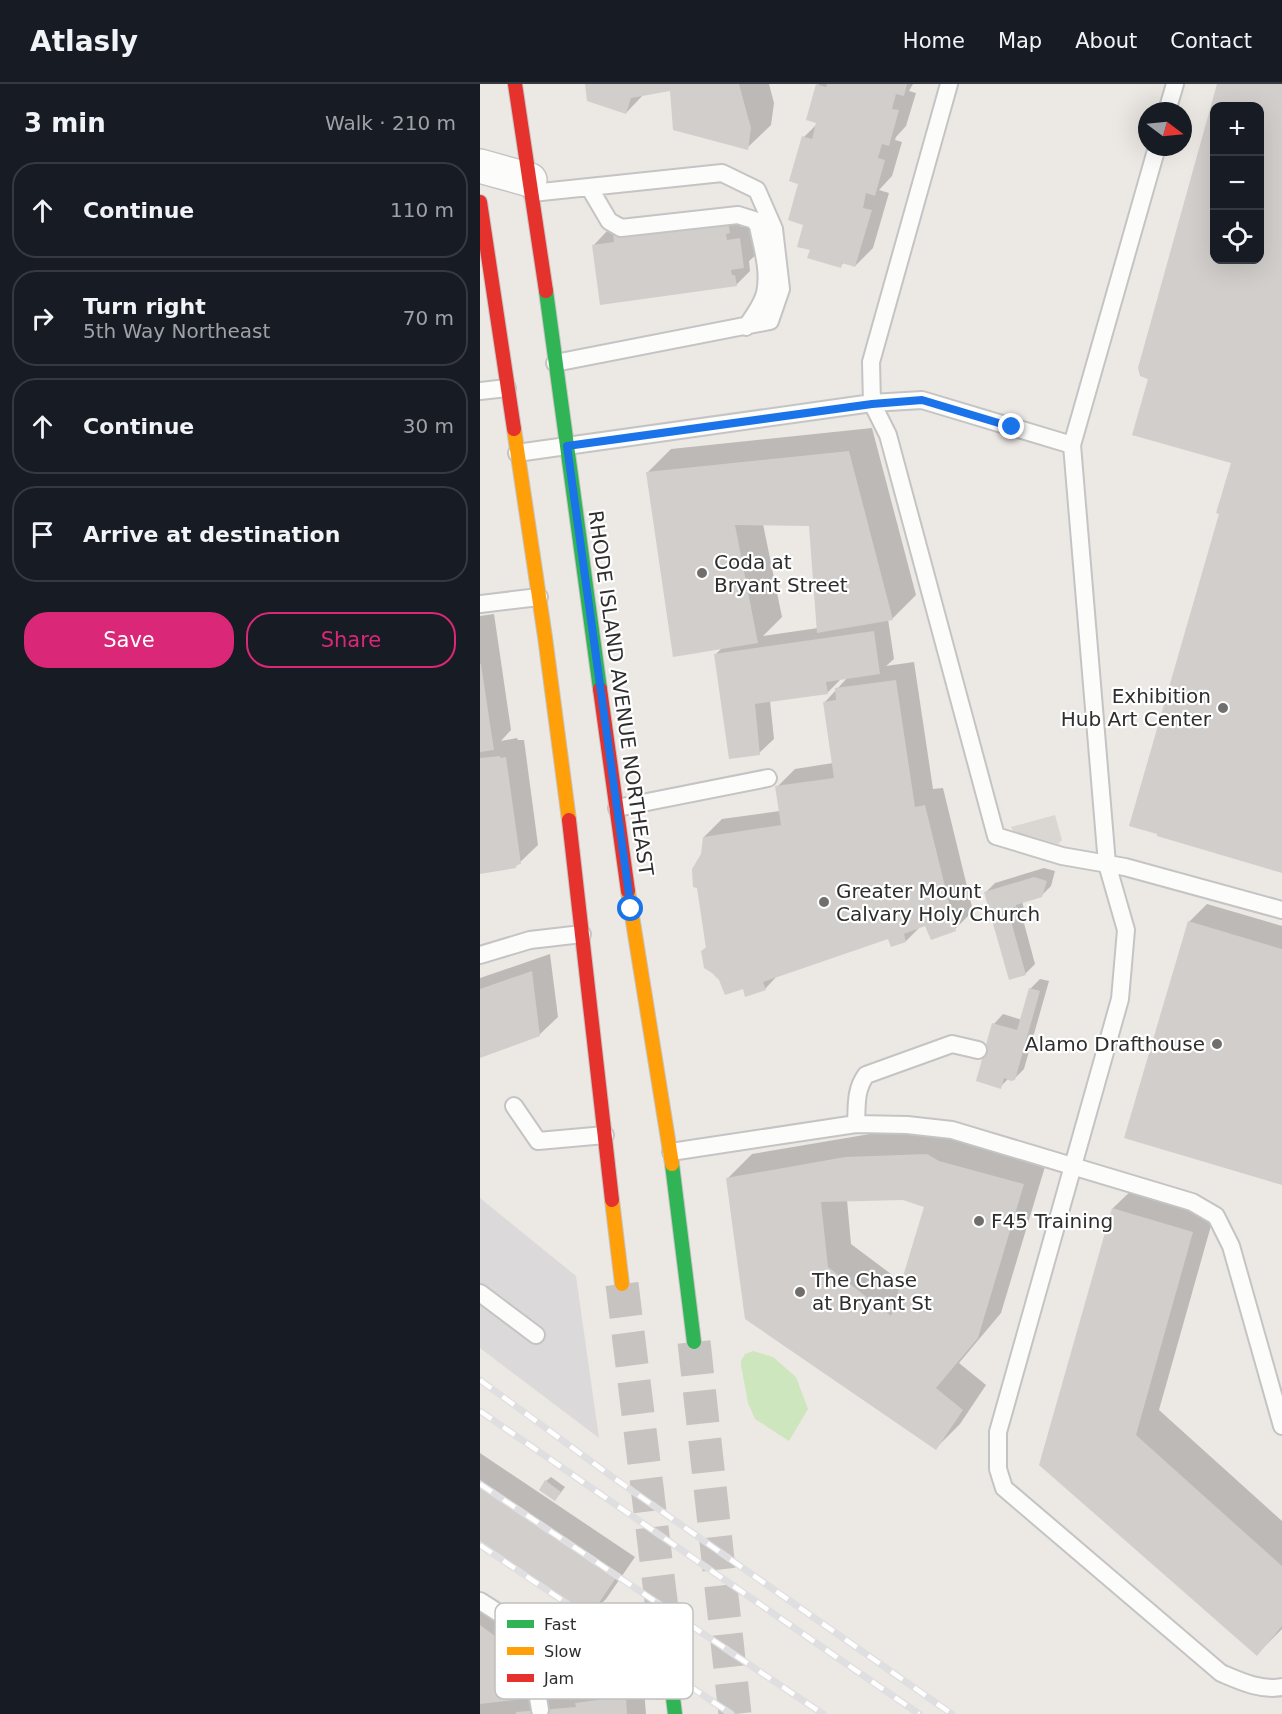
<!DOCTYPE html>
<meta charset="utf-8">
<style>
:root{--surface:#171b24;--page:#20242c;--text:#f1f3f6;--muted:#9ea1a6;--line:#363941;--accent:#db2777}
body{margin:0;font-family:"DejaVu Sans",sans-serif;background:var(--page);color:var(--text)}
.controls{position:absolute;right:18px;top:18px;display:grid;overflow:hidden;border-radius:12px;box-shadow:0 6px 24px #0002}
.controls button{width:54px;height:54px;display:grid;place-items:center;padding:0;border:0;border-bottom:2px solid var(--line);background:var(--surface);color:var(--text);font:30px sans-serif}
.compass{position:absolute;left:658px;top:18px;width:54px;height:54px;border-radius:50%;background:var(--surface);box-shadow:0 6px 24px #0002;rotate:106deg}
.stop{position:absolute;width:18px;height:18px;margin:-14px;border:4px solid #1a73e8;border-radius:50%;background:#fff}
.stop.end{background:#1a73e8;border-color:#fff;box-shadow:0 2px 6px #0008}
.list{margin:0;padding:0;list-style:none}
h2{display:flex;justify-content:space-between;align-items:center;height:78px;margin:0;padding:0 24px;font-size:26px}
h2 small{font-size:20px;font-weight:400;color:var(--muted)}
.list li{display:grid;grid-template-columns:39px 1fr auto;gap:18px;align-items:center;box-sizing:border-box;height:96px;margin:0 12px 12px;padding:0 12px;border:2px solid var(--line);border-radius:24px}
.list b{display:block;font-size:22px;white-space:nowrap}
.list p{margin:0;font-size:20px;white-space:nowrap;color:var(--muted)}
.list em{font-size:20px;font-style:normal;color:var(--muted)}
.actions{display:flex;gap:12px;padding:18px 24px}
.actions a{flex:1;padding:14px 0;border:2px solid var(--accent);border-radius:24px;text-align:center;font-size:21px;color:var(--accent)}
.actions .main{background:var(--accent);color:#fff}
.icon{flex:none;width:33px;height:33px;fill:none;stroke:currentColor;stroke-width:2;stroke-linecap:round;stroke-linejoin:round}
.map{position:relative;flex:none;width:802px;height:1630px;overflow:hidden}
header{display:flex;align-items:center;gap:36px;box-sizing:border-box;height:84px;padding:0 30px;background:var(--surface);border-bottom:2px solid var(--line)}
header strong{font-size:28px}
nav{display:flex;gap:33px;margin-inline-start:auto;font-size:21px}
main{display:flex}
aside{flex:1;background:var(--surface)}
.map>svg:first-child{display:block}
.industrial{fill:#dcd9db}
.green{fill:#cee6be}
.plaza{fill:#dad6d2}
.shadow{fill:#0003;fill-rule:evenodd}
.building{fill:#d1cecb;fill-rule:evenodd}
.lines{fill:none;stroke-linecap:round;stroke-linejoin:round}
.primary-tunnel{stroke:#c6c3c0;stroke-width:33;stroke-dasharray:33 16;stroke-linecap:butt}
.lane-casing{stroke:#c5c4c5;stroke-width:20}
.street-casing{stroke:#c5c4c5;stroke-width:36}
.fast-casing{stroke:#c6c5c4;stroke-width:16}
.slow-casing{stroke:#c6c5c4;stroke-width:16}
.jam-casing{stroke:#c6c5c4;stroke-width:16}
.lane{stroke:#fcfcfb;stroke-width:16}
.street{stroke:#fcfcfb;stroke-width:33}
.fast{stroke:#30b455;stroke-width:14}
.slow{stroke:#ff9f0a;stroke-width:14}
.jam{stroke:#e5322d;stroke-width:14}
.rail-casing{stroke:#dfdfe1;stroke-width:7}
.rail{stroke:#fff;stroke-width:4.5;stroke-dasharray:14;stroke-linecap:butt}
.route{stroke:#1a73e8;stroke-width:8}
.poi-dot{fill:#706f6e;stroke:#fff;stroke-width:2}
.labels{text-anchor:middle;stroke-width:4.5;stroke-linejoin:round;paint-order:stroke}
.poi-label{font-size:20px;fill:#2e2e2e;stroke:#fff;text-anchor:start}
.street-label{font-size:20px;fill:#2e2e2e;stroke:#fff}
.key{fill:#fff;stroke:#c0c0c0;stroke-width:1.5}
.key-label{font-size:16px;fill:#2e2e2e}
</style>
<header>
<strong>Atlasly</strong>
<nav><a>Home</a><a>Map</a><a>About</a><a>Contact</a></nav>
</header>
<main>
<aside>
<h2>3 min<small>Walk · 210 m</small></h2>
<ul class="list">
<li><svg class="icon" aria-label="ahead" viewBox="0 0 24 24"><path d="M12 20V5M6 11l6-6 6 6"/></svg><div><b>Continue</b></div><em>110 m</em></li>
<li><svg class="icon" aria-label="right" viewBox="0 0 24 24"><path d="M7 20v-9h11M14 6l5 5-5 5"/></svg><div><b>Turn right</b><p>5th Way Northeast</p></div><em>70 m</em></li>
<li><svg class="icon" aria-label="ahead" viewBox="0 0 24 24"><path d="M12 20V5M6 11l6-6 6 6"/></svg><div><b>Continue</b></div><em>30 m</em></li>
<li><svg class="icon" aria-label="arrive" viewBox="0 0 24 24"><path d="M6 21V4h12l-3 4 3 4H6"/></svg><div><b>Arrive at destination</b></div></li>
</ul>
<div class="actions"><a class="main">Save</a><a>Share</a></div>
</aside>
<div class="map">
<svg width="802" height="1630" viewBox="0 0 802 1630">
<rect width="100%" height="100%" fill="#ece8e4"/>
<!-- industrial -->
<path class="industrial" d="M0 1114 96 1192 119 1354 0 1264Z"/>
<!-- green -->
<path class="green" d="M273 1267 293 1273 316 1293 328 1325 309 1357 275 1335 268 1319 261 1281V1277L265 1270Z"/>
<!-- plaza -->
<path class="plaza" d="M575 731 582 756 578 760 533 747 531 743Z"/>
<!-- shadow -->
<path class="shadow" d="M106 0H289L294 19 291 41 267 64 191 5 164 10 146 29Z
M339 0H433L429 7 436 9 426 42 416 53 415 56 422 58 412 92 399 106 409 109 393 164 375 182 364 178 361 182 331 165 325 140 320 99 324 53 339 38 338 1Z
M738 0H802V787L741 429 752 380 670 294ZM734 22H780V176H734Z
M224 126 225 130 260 137 261 143 274 141 278 169 269 177 270 187 256 201 113 162 127 147 140 146 149 137Z
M392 344 436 511 413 534 408 535 414 575 406 582 434 578 453 705 463 704 493 827 475 845 446 841 440 843 426 857 409 853 298 891 285 905 264 903 240 895 223 867 227 862 223 771 224 753 242 735 300 727 297 703 315 685 353 679 345 618 368 593 362 594 348 608 290 617 294 655 279 669 235 571 243 563 167 389 191 365ZM283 440H331L338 544 283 552 302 533Z
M14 530 31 646 21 657 37 654 38 656H44L58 761 35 783 0 788V532Z
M564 784 575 787 571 802 561 812 542 817 544 825 541 828 555 880 546 889 530 894 506 808 515 799Z
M727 820 802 842V1099L709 838Z
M70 870 78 933 59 951 0 973V894Z
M560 895 569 897 544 985 534 995 529 994 520 1003 514 940 523 930 542 936 551 904Z
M471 1047 567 1076 521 1229 479 1279 506 1301 480 1340 456 1364 248 1094 272 1070 390 1050ZM423 1114 446 1122 423 1199 371 1160 367 1116Z
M657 1101 736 1124 679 1326 802 1437V1545L777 1570 561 1381 633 1124Z
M0 1369 155 1473 126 1515 108 1533 0 1461Z
M71 1393 85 1403 79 1411 66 1397Z
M0 1510 39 1539 60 1595 43 1612 111 1606 115 1602 163 1594 166 1630H0Z"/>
<!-- building -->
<path class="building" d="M105 0H259L271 44 268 66 193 46 190 7 151 14 146 30 107 17Z
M336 0 346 3 347 0H427L424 12 416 10 412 25 419 26 409 62 402 60 398 74 405 76 395 112 386 109 383 124 392 126 375 183 362 179 361 184 327 174 330 166 317 163 323 141 308 136 318 100 309 97 322 52 332 55 336 39 326 36Z
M737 0H802V789L677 752V750L649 742 739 430 736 429 751 379 652 351 668 295 660 292 658 284ZM734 22H780V176H734Z
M248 138 250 149 246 150 247 156 260 154 264 184 251 186 252 191H255L257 202 120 221 112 161 134 158 133 150 210 140Z
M369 367 413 536 337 549 329 442 255 441 278 559 193 573 166 388Z
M394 547 400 590 346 598 348 610 275 620 280 671 249 675 234 570Z
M0 580H1L14 666 0 668Z
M416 596 435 723 445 721 476 847 451 856 445 842 424 850 426 858 411 863 408 855 283 898 286 906 265 913 263 905 245 911 239 896 232 889 224 884 221 867 226 864 217 804 213 803 212 785 221 770 223 753 301 741 295 702 354 694 343 618 356 616 355 604Z
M20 672V674L26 673 41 780 36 781V784L0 790V674Z
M554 793 567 797 562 813 536 821V823L532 824 536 836 531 837 546 891 529 896 504 808Z
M708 837 802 865V1101L644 1054Z
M52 887 60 952 0 974V905Z
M549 904 560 907 535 996 531 997 524 994 521 1005 496 997 512 939 537 946Z
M447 1070 459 1077 544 1100 498 1254 456 1304 483 1326 456 1366 265 1235 246 1094 365 1073ZM423 1116 444 1123 411 1232 348 1183 341 1118Z
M632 1124 713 1148 656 1351 802 1482V1542L777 1572 559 1381Z
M65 1396 81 1408 75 1417 59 1406Z
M0 1399 138 1491 108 1535 0 1462Z
M0 1541 22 1557 24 1575 39 1574 43 1615 0 1620Z
M146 1612 147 1630H36V1628L96 1623 95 1619Z"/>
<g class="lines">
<!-- primary-tunnel -->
<path class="primary-tunnel" d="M142 1200 193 1614
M214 1258 255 1630"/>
<defs>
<path id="lane" d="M469 0 391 278 392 319 408 351 516 752 582 772 645 783 802 826
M687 27 695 0
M109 103 129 137 141 144 258 131 274 136 278 142C282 163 290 187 285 209 282 221 273 233 266 243
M52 109 242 89 277 106 294 145 301 205 290 237 75 279
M0 307 27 304
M592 361 677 63
M37 369 392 319 442 316 592 361 627 780 646 846 640 915 518 1348V1385L524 1404 741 1589C760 1597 781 1607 802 1603
M0 520 59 513
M137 724 288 694
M0 871 50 856 102 850
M34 1022 58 1057 125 1051
M376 1040C377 1022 375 1006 386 991L472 960 498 966
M191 1068 376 1040 427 1041 472 1046 712 1118 736 1132 751 1162 802 1342
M0 1209 56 1251
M0 1517 47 1547 60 1626"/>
<path id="street" d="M0 82 50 96"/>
<path id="fast" d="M66 207 120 605
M192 1080 214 1258
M193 1614 195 1630"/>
<path id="slow" d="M34 345 65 553 89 736
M148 807 192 1080
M132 1116 142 1200"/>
<path id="jam" d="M35 0 66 207
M0 118 34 345
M120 605 148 807
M89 736 132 1116"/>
</defs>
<!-- lane casing -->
<use href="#lane" class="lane-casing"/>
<!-- street casing -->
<use href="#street" class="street-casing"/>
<!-- fast casing -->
<use href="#fast" class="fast-casing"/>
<!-- slow casing -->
<use href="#slow" class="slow-casing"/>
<!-- jam casing -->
<use href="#jam" class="jam-casing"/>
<!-- lane -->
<use href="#lane" class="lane"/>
<!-- street -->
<use href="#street" class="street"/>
<!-- fast -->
<use href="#fast" class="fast"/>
<!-- slow -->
<use href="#slow" class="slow"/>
<!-- jam -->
<use href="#jam" class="jam"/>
<defs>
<path id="rail" d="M0 1296 131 1392 472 1630
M0 1327 439 1630
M0 1400 343 1630
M0 1461 251 1630"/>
</defs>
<!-- rail casing -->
<use href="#rail" class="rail-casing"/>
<!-- rail -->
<use href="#rail" class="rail"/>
</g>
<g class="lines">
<!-- route -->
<path class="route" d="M151 825 87 362 392 320 442 316 532 343"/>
</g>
<!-- markers -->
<g class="poi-dot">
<circle cx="222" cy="489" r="6"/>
<circle cx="743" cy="624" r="6"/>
<circle cx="344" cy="818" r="6"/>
<circle cx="737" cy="960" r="6"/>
<circle cx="499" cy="1137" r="6"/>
<circle cx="320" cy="1208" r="6"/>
</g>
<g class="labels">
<!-- poi labels -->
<g class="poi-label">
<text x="234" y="485">Coda at<tspan x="234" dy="23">Bryant Street</tspan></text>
<text x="731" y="619" text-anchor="end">Exhibition<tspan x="731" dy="23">Hub Art Center</tspan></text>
<text x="356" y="814">Greater Mount<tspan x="356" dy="23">Calvary Holy Church</tspan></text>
<text x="725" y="967" text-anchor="end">Alamo Drafthouse</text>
<text x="511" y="1144">F45 Training</text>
<text x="332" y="1203">The Chase<tspan x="332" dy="23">at Bryant St</tspan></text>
</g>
<!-- street labels -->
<g class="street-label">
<text transform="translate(141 609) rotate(82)" y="7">RHODE ISLAND AVENUE NORTHEAST</text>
</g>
</g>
<!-- legend -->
<rect x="15" y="1519" width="198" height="96" rx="9" class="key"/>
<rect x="27" y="1536" width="27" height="8" fill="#30b455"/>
<rect x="27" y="1563" width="27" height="8" fill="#ff9f0a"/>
<rect x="27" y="1590" width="27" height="8" fill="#e5322d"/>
<g class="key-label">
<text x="64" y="1546">Fast</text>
<text x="64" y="1573">Slow</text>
<text x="64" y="1600">Jam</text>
</g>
</svg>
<div class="controls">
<button>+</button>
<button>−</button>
<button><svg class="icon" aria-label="locate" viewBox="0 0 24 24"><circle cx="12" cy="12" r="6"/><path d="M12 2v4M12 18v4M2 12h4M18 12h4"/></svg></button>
</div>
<svg class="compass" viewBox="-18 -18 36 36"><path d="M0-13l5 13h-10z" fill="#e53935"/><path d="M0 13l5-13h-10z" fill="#9ea1a6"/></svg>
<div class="stop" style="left:151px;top:825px"></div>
<div class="stop end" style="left:532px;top:343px"></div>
</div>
</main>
